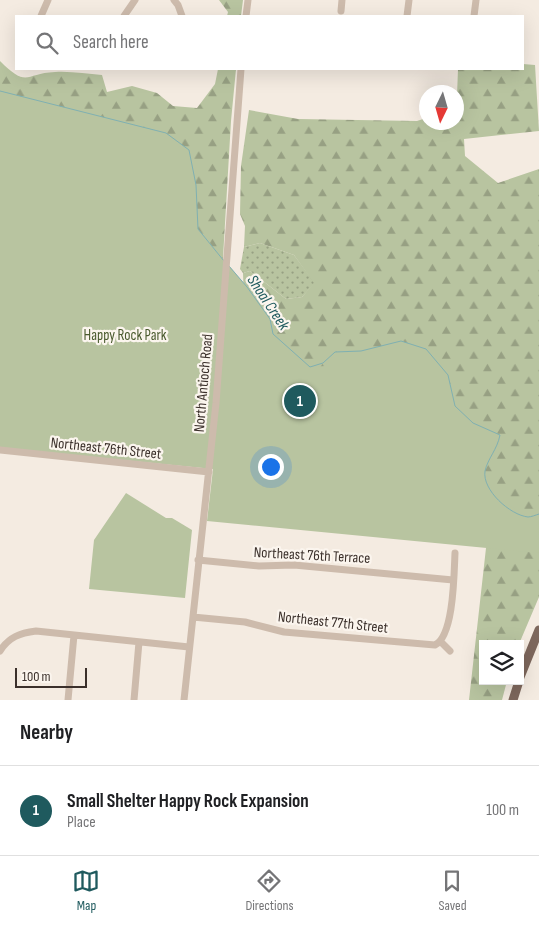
<!DOCTYPE html>
<style>
:root{--surface:#fff;--page:#f2f2f2;--text:#202124;--muted:#757577;--line:#e0e0e0;--accent:#1f5a5e}
body{margin:0;font-family:"Sofia Sans Condensed",sans-serif;background:var(--page);color:var(--text)}
.controls{position:absolute;right:15px;bottom:15px;display:grid;overflow:hidden;border-radius:0px;box-shadow:0 5px 20px #0002}
.controls button{width:45px;height:45px;display:grid;place-items:center;padding:0;border:0;border-bottom:1px solid var(--line);background:var(--surface);color:var(--text);font:25px sans-serif}
.compass{position:absolute;left:419px;top:85px;width:45px;height:45px;border-radius:50%;background:var(--surface);box-shadow:0 5px 20px #0002;rotate:185deg}
.scale{position:absolute;left:15px;bottom:12px;width:72px;box-sizing:border-box;padding-left:5px;border:2px solid #3b302b;border-top:0;font-size:14px;line-height:18px;white-space:nowrap;color:#3b302b;-webkit-text-stroke:4px #fbf5ee;paint-order:stroke}
.you{position:absolute;left:270px;top:466px;width:18px;height:18px;margin:-12px;border:4px solid #fff;border-radius:50%;background:#1a73e8;box-shadow:0 0 0 8px #1a73e833}
.badge{display:grid;place-items:center;width:32px;height:32px;border-radius:50%;background:var(--accent);color:#fff;font-size:16px;font-weight:700}
.pin{position:absolute;translate:-50% -50%;border:2px solid #fff;box-shadow:0 1px 5px #0006}
.list{margin:0;padding:0;list-style:none}
h2{display:flex;justify-content:space-between;align-items:center;height:65px;margin:0;padding:0 20px;font-size:21px}
h2 small{font-size:16px;font-weight:400;color:var(--muted)}
.list li{display:grid;grid-template-columns:32px 1fr auto;gap:15px;align-items:center;box-sizing:border-box;height:90px;padding:0 20px;border-top:1px solid var(--line)}
.list b{display:block;font-size:19px;white-space:nowrap}
.list p{margin:0;font-size:16px;white-space:nowrap;color:var(--muted)}
.list em{font-size:16px;font-style:normal;color:var(--muted)}
.icon{flex:none;width:28px;height:28px;fill:none;stroke:currentColor;stroke-width:2;stroke-linecap:round;stroke-linejoin:round}
.map{position:relative;flex:none;width:539px;height:700px;overflow:hidden}
.search{position:absolute;background:var(--surface);box-shadow:0 5px 20px #0002;left:15px;right:15px;top:15px;height:55px;display:flex;align-items:center;gap:12px;box-sizing:border-box;padding:0 18px;border-radius:0px;color:var(--muted);font-size:19px}
.sheet{height:155px;background:var(--surface)}
nav{display:flex;justify-content:space-around;align-items:center;box-sizing:border-box;height:70px;border-top:1px solid var(--line);background:var(--surface);font-size:14px;color:var(--muted)}
nav a{display:grid;justify-items:center;gap:2px}
nav .on{color:var(--accent)}
.map>svg:first-child{display:block}
.grass{fill:url(#grass-dots)}
.forest{fill:url(#forest-firs)}
.green{fill:#b8c4a0}
.lines{fill:none;stroke-linecap:round;stroke-linejoin:round}
.stream{stroke:#7fb0b2;stroke-width:1}
.minor{stroke:#cdbbac;stroke-width:7}
.major{stroke:#7d675c;stroke-width:9}
.labels{text-anchor:middle;stroke-width:4.5;stroke-linejoin:round;paint-order:stroke}
.park-label{font-size:15px;fill:#4a5a2e;stroke:#fbf5ee}
.street-label{font-size:15px;fill:#3b302b;stroke:#fbf5ee}
.water-label{font-size:16px;font-style:italic;fill:#1f5a5e;stroke:#fbf5ee}
</style>
<div class="map">
<svg width="539" height="700" viewBox="0 0 539 700">
<defs>
<pattern id="grass-dots" width="8" height="8" patternUnits="userSpaceOnUse" patternTransform="scale(1.25)"><rect width="8" height="8" fill="#b8c4a0"/><path d="M2 2h.1M6 6h.1" fill="none" stroke="#97a083" stroke-width="1.8" stroke-linecap="round"/></pattern>
<pattern id="forest-firs" width="22" height="20" patternUnits="userSpaceOnUse" patternTransform="scale(1.25)"><rect width="22" height="20" fill="#b8c4a0"/><path d="M5 1l3.5 6h-7zM16 11l3.5 6h-7z" fill="#97a083"/></pattern>
</defs>
<rect width="100%" height="100%" fill="#f4ebe1"/>
<!-- grass -->
<path class="grass" d="M260 243 294 255 315 283 302 297 286 299 250 271 243 273 240 269 244 247Z"/>
<!-- forest -->
<path class="forest" d="M219 0H243L241 16H227L228 12Z
M0 61C28 89 25 73 55 72 71 71 87 74 102 75L107 92 132 86 157 93 173 106 197 108 215 84 218 69H236L231 121 221 292 0 105Z
M523 64 535 65 539 131 464 139 465 156 498 183 539 169V597L519 644H483V681H507L502 700H469L486 548 492 524 322 402 244 301 243 273 250 271 286 299 302 297 314 283 294 255 260 243 244 247 245 226 240 214 241 166 249 110 298 119 417 121 426 118V122H456L458 69H523Z"/>
<!-- green -->
<path class="green" d="M0 91 166 133 189 150 196 185 198 229 247 287 270 319 273 334 310 367 325 366 335 352 361 351 401 341 426 349 448 375 455 406 473 423 500 435 498 447 485 471 494 496 528 517 539 514V553L207 521 213 469 0 448Z
M126 493 166 518H172L192 530 185 598 89 589 94 540Z"/>
<g class="lines">
<!-- stream -->
<path class="stream" d="M0 91 166 133 189 150 196 185 198 229 224 261
M229 266 247 287 270 319 273 334 310 367 323 363 335 352 361 351 401 341 426 349 448 375 455 406 473 423 500 435C497 450 488 458 485 471 482 490 510 515 528 517 531 517 536 515 539 514"/>
<!-- minor -->
<path class="minor" d="M174 0 178 5 182 16
M341 11 342 0
M41 16 48 0
M124 16 135 0
M246 16 248 0
M407 16 409 0
M474 16 476 0
M0 450 209 472
M198 560 259 566 294 565 453 580
M193 617 245 622 284 632 435 645C454 636 454 573 455 553
M441 642 450 651
M0 651C9 637 20 633 36 631L189 647
M68 700 74 635
M134 700 139 642
M184 700 216 403 241 69"/>
<!-- major -->
<path class="major" d="M520 677 539 630
M513 700 519 681"/>
</g>
<g class="labels">
<!-- park labels -->
<g class="park-label">
<text x="125" y="340">Happy Rock Park</text>
</g>
<!-- street labels -->
<g class="street-label">
<text transform="translate(203 383) rotate(-85)" y="5">North Antioch Road</text>
<text transform="translate(106 448) rotate(6)" y="5">Northeast 76th Street</text>
<text transform="translate(312 555) rotate(3)" y="5">Northeast 76th Terrace</text>
<text transform="translate(333 622) rotate(6)" y="5">Northeast 77th Street</text>
</g>
<!-- water labels -->
<g class="water-label">
<text transform="translate(269 302) rotate(56)" y="6">Shoal Creek</text>
</g>
</g>
</svg>
<div class="controls">
<button><svg class="icon" aria-label="layers" viewBox="0 0 24 24"><path d="M12 4l9 5-9 5-9-5zM3 14l9 5 9-5"/></svg></button>
</div>
<svg class="compass" viewBox="-18 -18 36 36"><path d="M0-13l5 13h-10z" fill="#e53935"/><path d="M0 13l5-13h-10z" fill="#757577"/></svg>
<div class="scale">100 m</div>
<div class="you"></div>
<div class="pin badge" style="left:300px;top:401px">1</div>
<div class="search"><svg class="icon" aria-label="search" viewBox="0 0 24 24"><circle cx="10" cy="10" r="6"/><path d="M15 15l6 6"/></svg>Search here</div>
</div>
<section class="sheet">
<h2>Nearby<small></small></h2>
<ul class="list">
<li><span class="badge">1</span><div><b>Small Shelter Happy Rock Expansion</b><p>Place</p></div><em>100 m</em></li>
</ul>
</section>
<nav>
<a class="on"><svg class="icon" aria-label="map" viewBox="0 0 24 24"><path d="M3 6l6-2 6 2 6-2v14l-6 2-6-2-6 2zM9 4v14M15 6v14"/></svg>Map</a>
<a><svg class="icon" aria-label="directions" viewBox="0 0 24 24"><path d="M12 3l9 9-9 9-9-9zM9 14v-3h6M13 9l2 2-2 2"/></svg>Directions</a>
<a><svg class="icon" aria-label="saved" viewBox="0 0 24 24"><path d="M7 4h10v16l-5-4-5 4z"/></svg>Saved</a>
</nav>
